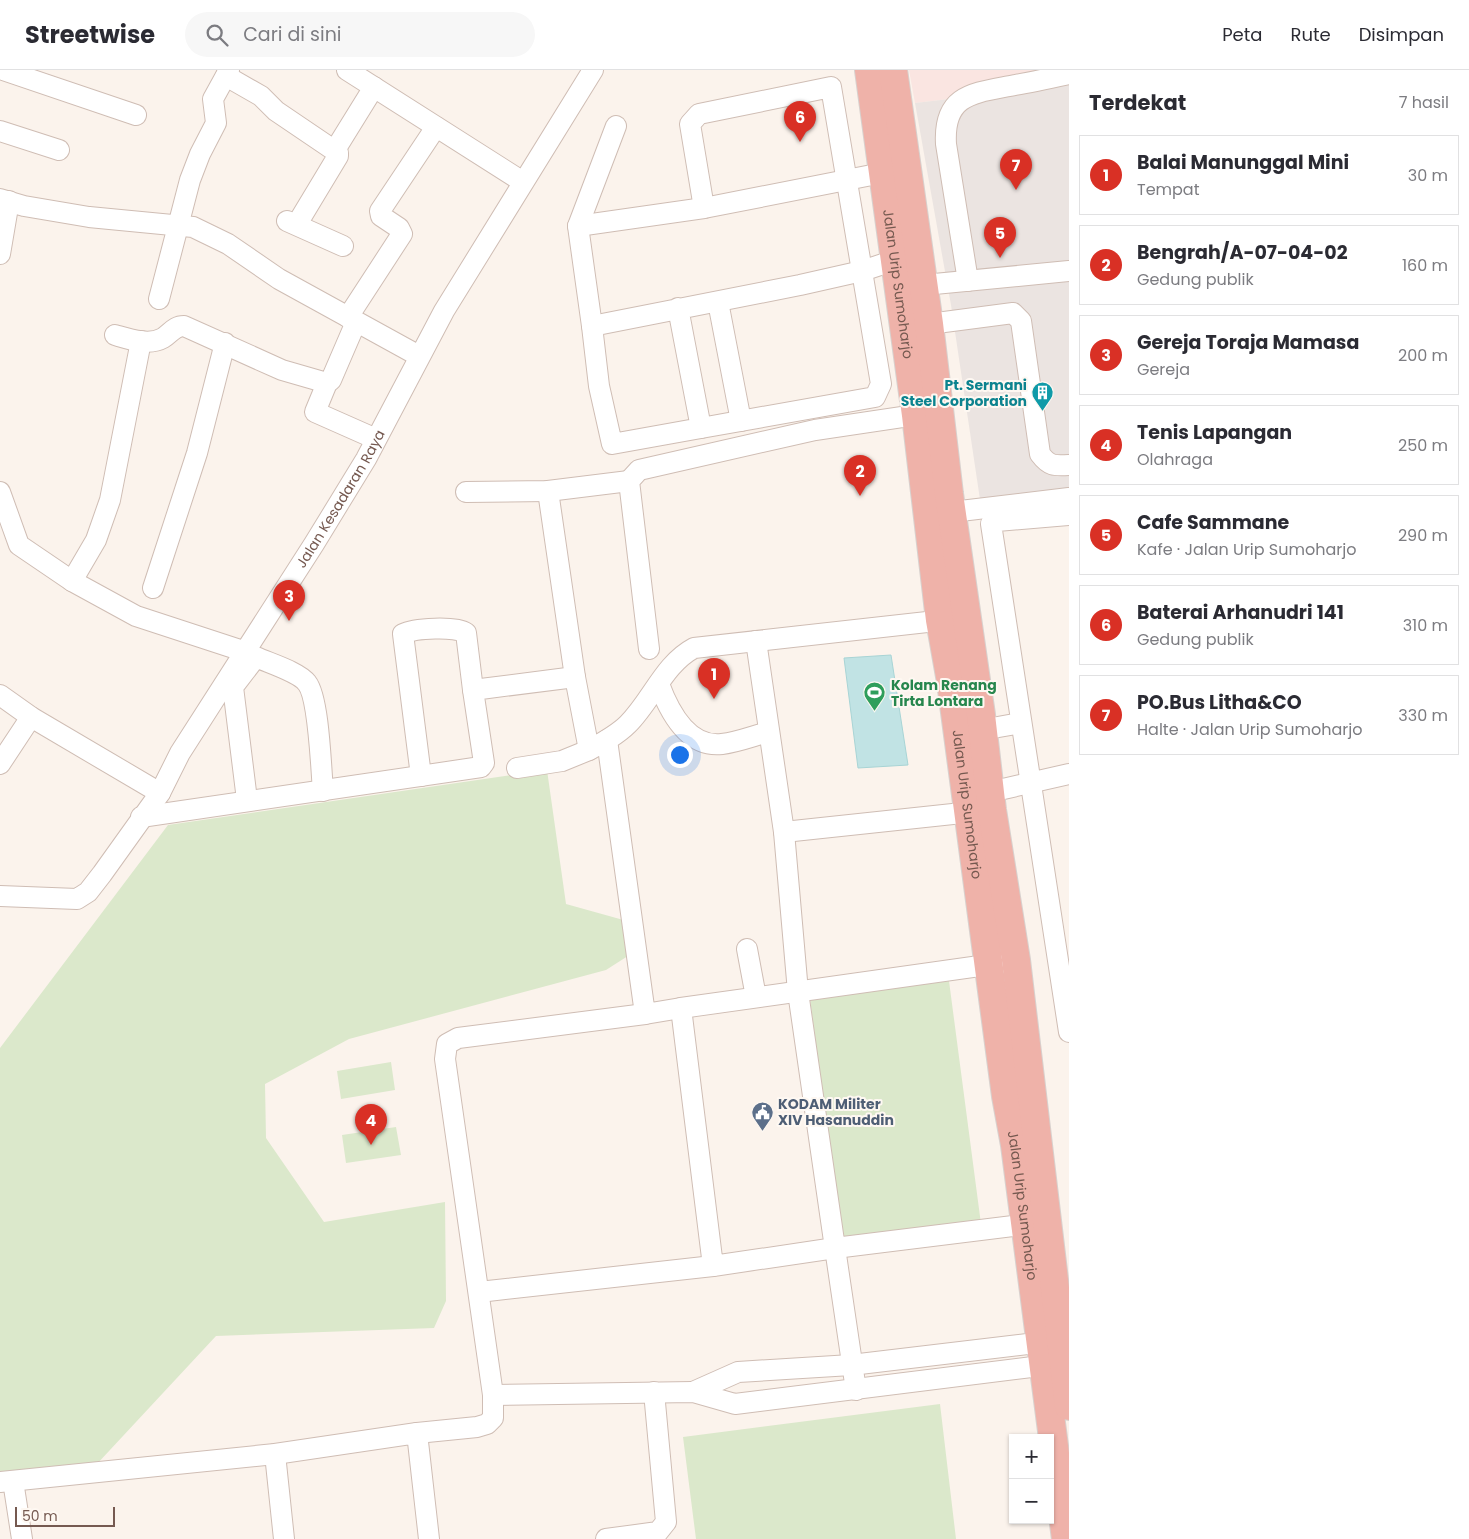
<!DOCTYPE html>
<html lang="id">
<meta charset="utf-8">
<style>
:root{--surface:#fff;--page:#f7f7f7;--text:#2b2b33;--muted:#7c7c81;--line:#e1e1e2;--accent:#d93025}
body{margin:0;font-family:Poppins,sans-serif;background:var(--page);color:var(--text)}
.controls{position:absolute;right:15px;bottom:15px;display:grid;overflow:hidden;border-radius:0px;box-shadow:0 1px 4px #0004}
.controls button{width:45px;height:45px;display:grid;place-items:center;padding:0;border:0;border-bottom:1px solid var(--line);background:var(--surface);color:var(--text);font:25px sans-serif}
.scale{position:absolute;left:15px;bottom:12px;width:100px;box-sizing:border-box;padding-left:5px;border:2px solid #755950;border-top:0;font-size:14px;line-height:18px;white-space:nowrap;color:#755950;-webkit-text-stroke:4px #fef8f2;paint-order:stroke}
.you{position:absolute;left:679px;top:684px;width:18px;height:18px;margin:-12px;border:4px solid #fff;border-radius:50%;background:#1a73e8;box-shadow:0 0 0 8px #1a73e833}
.badge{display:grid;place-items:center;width:32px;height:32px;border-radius:50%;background:var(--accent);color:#fff;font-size:16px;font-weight:700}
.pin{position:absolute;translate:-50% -41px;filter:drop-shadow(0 1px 2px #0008)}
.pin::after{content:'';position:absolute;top:26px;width:18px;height:15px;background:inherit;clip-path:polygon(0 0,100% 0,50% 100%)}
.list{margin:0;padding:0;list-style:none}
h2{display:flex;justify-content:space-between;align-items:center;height:65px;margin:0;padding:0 20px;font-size:21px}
h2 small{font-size:16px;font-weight:400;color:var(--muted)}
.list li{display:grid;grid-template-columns:32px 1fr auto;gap:15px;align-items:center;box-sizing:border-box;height:80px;margin:0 10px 10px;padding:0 10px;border:1px solid var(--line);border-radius:0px}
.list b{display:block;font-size:19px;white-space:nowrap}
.list p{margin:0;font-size:16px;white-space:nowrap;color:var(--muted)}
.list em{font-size:16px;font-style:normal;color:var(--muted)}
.icon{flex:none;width:28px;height:28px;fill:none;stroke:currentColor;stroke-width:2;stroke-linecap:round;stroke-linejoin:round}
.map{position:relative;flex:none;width:1069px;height:1469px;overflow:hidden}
header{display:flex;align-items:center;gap:30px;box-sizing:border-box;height:70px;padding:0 25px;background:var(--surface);border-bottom:1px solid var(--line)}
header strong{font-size:24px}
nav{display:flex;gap:28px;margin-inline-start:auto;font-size:18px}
.search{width:350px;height:45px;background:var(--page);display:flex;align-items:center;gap:12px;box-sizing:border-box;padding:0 18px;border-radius:28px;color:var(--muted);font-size:19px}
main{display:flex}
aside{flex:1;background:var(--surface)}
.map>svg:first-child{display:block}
.commercial{fill:#fae5e1}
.industrial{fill:#ebe4e1}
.green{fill:#dbe8cb}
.water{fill:#c1e3e4;stroke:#a8d4d5}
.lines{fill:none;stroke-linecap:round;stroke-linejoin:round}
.minor-casing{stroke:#cfbdb4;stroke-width:22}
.highway-casing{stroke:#d8d1ce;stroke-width:30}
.minor{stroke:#fff;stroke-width:20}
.highway{stroke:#efb2a9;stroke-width:28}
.labels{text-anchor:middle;stroke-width:4;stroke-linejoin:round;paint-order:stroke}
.street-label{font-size:14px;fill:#755950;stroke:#fef8f2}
.culture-label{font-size:14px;font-weight:bold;fill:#0d838f;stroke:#fef8f2;text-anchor:end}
.leisure-label{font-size:14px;font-weight:bold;fill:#27864d;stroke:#fef8f2;text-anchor:start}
.service-label{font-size:14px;font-weight:bold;fill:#4e5e75;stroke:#fef8f2;text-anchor:start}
</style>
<header>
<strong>Streetwise</strong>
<div class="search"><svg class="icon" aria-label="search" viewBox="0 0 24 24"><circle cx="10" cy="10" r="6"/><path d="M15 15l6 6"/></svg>Cari di sini</div>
<nav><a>Peta</a><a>Rute</a><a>Disimpan</a></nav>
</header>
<main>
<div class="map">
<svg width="1069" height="1469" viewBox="0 0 1069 1469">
<rect width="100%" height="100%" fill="#fbf3ec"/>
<!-- commercial -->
<path class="commercial" d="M909 0H1069V15L915 33Z"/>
<!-- industrial -->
<path class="industrial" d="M1069 15V434L982 443 951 235 915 33Z"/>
<!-- green -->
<path class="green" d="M547 700 566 834 627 851 631 884 606 900 349 969 265 1014 266 1068 324 1152 445 1132 446 1231 434 1258 216 1266 96 1395 0 1402V978L168 755Z
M949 911 981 1154 842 1172 810 929Z
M391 992 395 1020 341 1029 337 1001Z
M396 1057 401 1085 346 1093 342 1065Z
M940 1334 956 1469H696L683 1367Z"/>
<!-- water -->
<path class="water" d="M891 585 908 695 858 698 844 588Z"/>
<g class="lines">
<defs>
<g id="minor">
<path d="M3 0 136 45"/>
<path d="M347 0 523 112"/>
<path d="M226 6 261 26 276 41 338 83V86L297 154"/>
<path d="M0 61 59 80"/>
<path d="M335 80 374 17"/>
<path d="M0 129 24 136 89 147 193 157 228 174 279 209 419 286"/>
<path d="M287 151 343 176"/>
<path d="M578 156 704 138 882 103"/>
<path d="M0 184 9 131"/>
<path d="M968 211 946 74C943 23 975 23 1015 15 1033 12 1051 8 1069 4"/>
<path d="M924 215 1069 201"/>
<path d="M159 229 190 110 200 84 216 53 213 29 229 0"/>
<path d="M718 232 741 351"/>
<path d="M678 238 701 358 612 374 599 316 592 256 800 215 862 201 895 190"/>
<path d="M348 247 402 164 399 158 381 146 380 141 436 57"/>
<path d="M929 254 1013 243 1021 251 1040 384C1049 396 1054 396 1069 395"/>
<path d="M592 256 578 156 616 56"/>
<path d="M115 265C129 269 149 276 163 268 171 263 174 256 184 256L282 300 327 313 331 310 356 252"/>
<path d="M327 313 315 342 376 369"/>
<path d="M701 358 875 327 881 314 831 17 699 44 690 54 704 138"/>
<path d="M548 421 575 607 589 680C602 673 617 665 628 654 652 630 664 594 694 578L954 549"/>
<path d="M0 422 19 475 72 511 136 546 246 582"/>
<path d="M466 422 548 421 629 411"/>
<path d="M952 442 1069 428"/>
<path d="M1069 445 997 451 991 454 1069 962"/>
<path d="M72 511 96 470 110 430 141 271"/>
<path d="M153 518 197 383 225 273"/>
<path d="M756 571 784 762 798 922 835 1178 1037 1153"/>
<path d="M649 579 629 411 639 400 815 360 929 343"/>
<path d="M659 614C669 641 688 678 722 674 738 672 753 666 768 662"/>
<path d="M0 625 31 647 160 723"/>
<path d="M970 662 1021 653"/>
<path d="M607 670 645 944 681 938 713 1196 835 1178 856 1320"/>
<path d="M0 694 31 647"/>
<path d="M517 698 562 691 589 680"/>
<path d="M421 706 403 564C414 558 456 556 466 563L473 620"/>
<path d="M990 722 1069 704"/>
<path d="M247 730 233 617 256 587C269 593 299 602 307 613 319 628 321 699 323 721"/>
<path d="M141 747 481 697 484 693 473 620 575 607"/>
<path d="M784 762 981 741"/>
<path id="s1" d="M0 826 77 829 88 822 102 804 160 723 180 683 314 474 366 389 444 241 593 0"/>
<path d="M747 879 756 927"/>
<path d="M681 938 1001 893"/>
<path d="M479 1222 713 1196"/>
<path d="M693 1322 738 1302 851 1295 1053 1271"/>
<path d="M493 1325 693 1322 735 1334 1056 1294"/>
<path d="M417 1363 477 1357 487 1354 493 1348V1325L445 989 447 974 458 968 645 944"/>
<path d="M275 1384 284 1469"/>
<path d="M13 1411 22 1469"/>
<path d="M0 1412 275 1384 417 1363 429 1469"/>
<path d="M606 1469 658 1462 666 1452 654 1322"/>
</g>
<g id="highway">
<path id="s2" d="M869 0 916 345 940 550 951 612 1006 1026 1015 1075 1066 1469"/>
<path d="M893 0 929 254 949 424 981 645 992 740 1016 890 1069 1336"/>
</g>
</defs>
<!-- minor casing -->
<use href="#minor" class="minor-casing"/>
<!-- highway casing -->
<use href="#highway" class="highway-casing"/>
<!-- minor -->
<use href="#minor" class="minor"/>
<!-- highway -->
<use href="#highway" class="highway"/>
</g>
<!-- icons -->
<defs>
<symbol id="building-pin" viewBox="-11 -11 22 30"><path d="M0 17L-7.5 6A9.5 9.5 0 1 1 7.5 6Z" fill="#0f9aa8" stroke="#fef8f2"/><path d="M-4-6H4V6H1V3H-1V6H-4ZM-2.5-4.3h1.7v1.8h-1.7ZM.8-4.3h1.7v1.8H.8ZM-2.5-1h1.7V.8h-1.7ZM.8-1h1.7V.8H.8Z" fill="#fff"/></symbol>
<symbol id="stadium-pin" viewBox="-11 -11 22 30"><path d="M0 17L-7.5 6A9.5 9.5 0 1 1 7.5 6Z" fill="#2e9e5b" stroke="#fef8f2"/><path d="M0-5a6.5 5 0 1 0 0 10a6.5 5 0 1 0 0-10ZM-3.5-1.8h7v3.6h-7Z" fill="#fff"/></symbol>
<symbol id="civic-pin" viewBox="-11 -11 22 30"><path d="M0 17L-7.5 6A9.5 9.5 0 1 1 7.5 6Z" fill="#5c6f8a" stroke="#fef8f2"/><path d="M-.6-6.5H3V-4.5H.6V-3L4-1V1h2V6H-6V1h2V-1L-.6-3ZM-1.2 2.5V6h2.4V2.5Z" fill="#fff"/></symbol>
</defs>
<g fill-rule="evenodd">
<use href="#building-pin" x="1030" y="310" width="25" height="34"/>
<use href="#stadium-pin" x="862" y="610" width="25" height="34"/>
<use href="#civic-pin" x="750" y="1030" width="25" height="34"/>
</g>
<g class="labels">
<!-- street labels -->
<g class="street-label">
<text dy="5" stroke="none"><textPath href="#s2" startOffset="216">Jalan Urip Sumoharjo</textPath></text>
<text dy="5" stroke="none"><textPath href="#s1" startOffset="558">Jalan Kesadaran Raya</textPath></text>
<text dy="5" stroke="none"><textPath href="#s2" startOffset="741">Jalan Urip Sumoharjo</textPath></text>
<text dy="5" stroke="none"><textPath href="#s2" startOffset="1146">Jalan Urip Sumoharjo</textPath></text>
</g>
<!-- culture labels -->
<g class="culture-label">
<text x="1027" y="320">Pt. Sermani<tspan x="1027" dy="16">Steel Corporation</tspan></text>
</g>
<!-- leisure labels -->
<g class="leisure-label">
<text x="891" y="620">Kolam Renang<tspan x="891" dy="16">Tirta Lontara</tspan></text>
</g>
<!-- service labels -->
<g class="service-label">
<text x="778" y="1039">KODAM Militer<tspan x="778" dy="16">XIV Hasanuddin</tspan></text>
</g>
</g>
</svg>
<div class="controls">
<button>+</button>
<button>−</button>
</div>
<div class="scale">50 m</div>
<div class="you"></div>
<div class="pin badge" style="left:714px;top:629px">1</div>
<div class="pin badge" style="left:860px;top:426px">2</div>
<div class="pin badge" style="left:289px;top:551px">3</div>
<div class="pin badge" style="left:371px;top:1075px">4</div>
<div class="pin badge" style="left:1000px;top:188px">5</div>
<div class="pin badge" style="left:800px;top:72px">6</div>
<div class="pin badge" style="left:1016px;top:120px">7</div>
</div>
<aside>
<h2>Terdekat<small>7 hasil</small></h2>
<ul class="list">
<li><span class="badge">1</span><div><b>Balai Manunggal Mini</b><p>Tempat</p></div><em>30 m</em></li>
<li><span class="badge">2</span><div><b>Bengrah/A-07-04-02</b><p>Gedung publik</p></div><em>160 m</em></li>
<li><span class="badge">3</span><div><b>Gereja Toraja Mamasa</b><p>Gereja</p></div><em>200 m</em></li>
<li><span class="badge">4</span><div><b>Tenis Lapangan</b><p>Olahraga</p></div><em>250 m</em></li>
<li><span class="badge">5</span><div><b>Cafe Sammane</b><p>Kafe · Jalan Urip Sumoharjo</p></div><em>290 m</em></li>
<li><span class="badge">6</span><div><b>Baterai Arhanudri 141</b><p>Gedung publik</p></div><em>310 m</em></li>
<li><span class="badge">7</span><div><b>PO.Bus Litha&amp;CO</b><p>Halte · Jalan Urip Sumoharjo</p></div><em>330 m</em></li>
</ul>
</aside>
</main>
